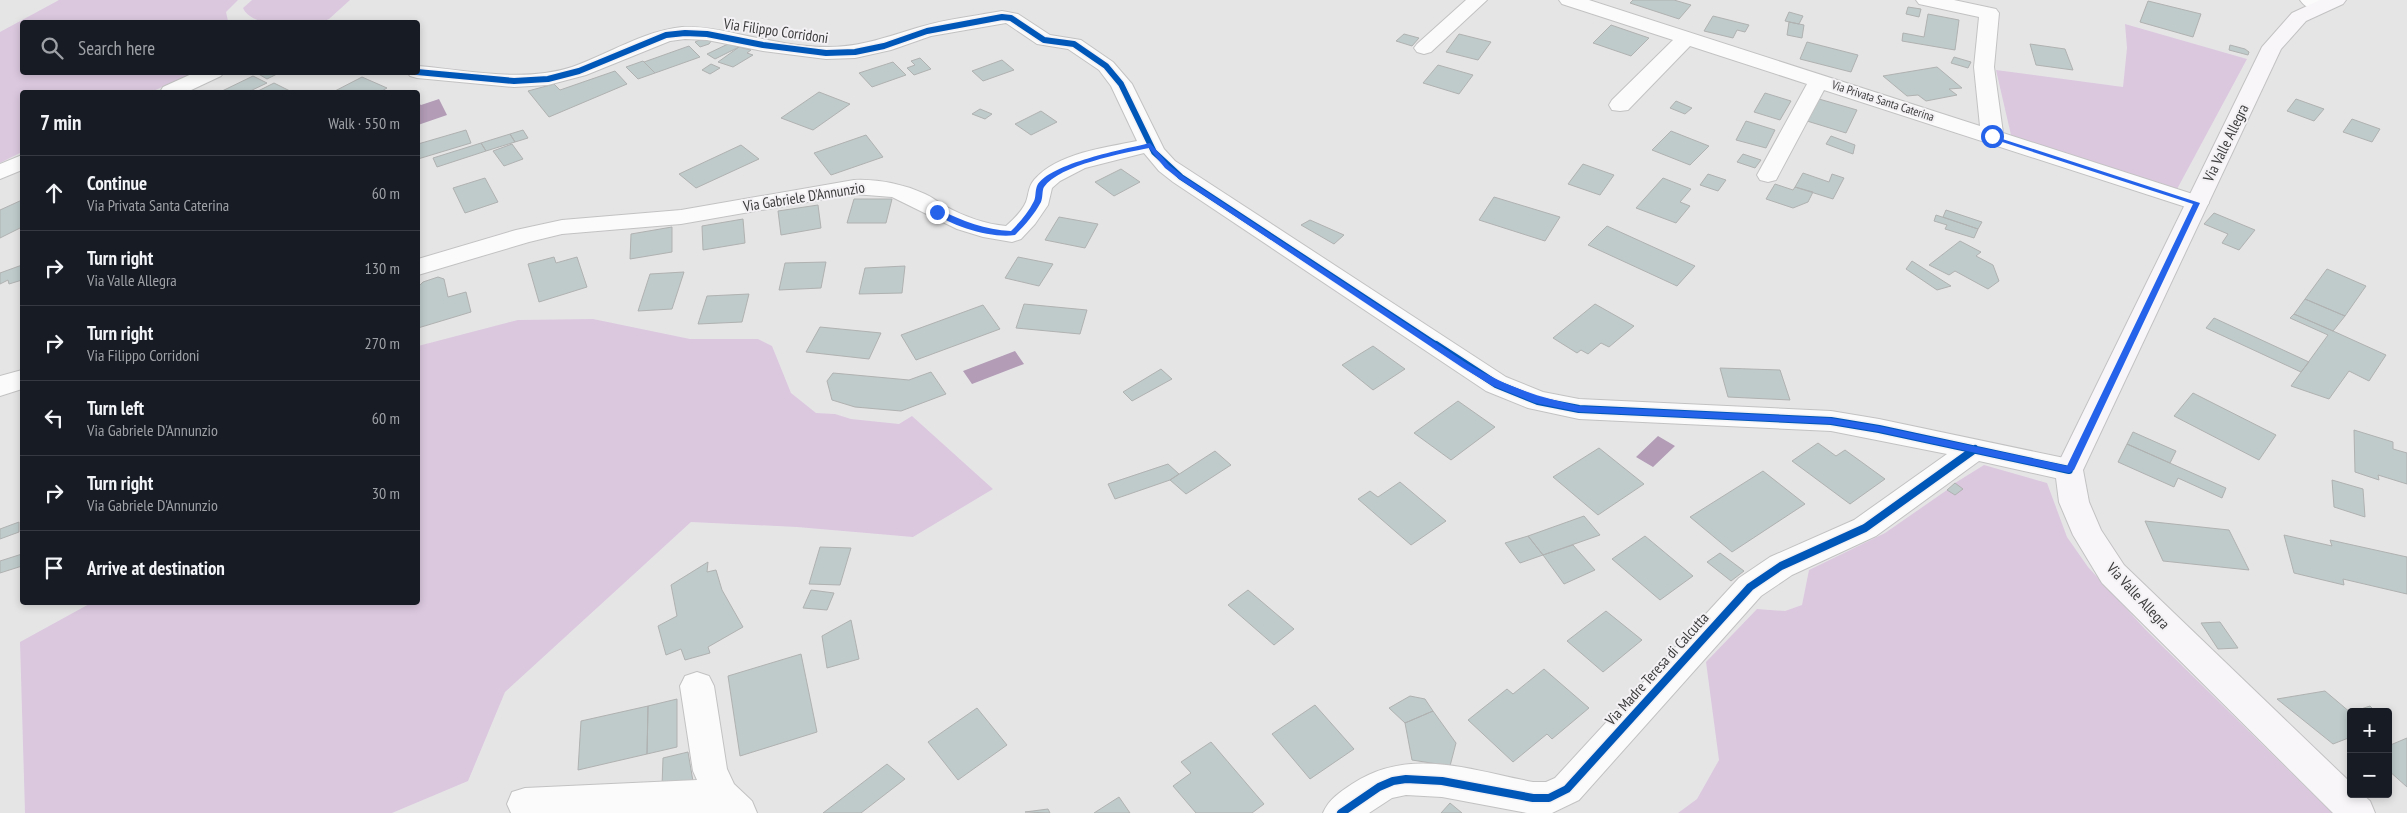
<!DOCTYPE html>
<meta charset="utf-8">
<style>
:root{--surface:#171b24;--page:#20242c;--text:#f1f3f6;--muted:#9ea1a6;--line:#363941}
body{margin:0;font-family:"PT Sans Narrow",sans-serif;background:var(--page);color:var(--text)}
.controls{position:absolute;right:15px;bottom:15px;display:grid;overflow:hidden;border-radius:5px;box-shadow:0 2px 8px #0003}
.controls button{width:45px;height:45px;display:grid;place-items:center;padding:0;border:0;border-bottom:1px solid var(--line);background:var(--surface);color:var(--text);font:25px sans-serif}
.stop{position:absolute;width:15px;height:15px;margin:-11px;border:4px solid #2563eb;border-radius:50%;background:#fff}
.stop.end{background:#2563eb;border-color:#fff;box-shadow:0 1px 5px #0008}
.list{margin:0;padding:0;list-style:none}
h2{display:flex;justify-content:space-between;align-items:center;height:65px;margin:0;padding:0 20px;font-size:21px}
h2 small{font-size:16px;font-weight:400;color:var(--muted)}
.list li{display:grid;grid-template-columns:32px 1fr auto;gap:15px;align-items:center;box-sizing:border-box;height:75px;padding:0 20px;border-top:1px solid var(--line)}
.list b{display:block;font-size:19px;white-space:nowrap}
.list p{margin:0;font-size:16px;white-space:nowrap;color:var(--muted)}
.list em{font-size:16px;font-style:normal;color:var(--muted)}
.icon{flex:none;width:28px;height:28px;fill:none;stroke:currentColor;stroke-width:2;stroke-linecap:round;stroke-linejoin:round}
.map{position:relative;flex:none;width:2407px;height:813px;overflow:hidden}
.search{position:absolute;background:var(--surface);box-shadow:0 2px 8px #0003;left:20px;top:20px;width:400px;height:55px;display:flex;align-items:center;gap:12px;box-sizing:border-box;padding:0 18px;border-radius:5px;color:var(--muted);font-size:19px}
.panel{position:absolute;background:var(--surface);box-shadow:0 2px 8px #0003;left:20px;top:90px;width:400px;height:515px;border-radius:5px}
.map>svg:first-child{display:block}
.green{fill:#dbc8df}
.water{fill:#b29cb6}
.building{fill:#becbca;stroke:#b0b1b1}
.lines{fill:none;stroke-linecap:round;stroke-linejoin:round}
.minor-casing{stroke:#c3c2c3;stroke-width:2}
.secondary-casing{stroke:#c3c2c3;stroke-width:2}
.minor{fill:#fbfbfb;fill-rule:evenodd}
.secondary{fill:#f8f6f9;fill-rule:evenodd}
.cycleway-far1-casing{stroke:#f3f1f4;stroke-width:9}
.cycleway-casing{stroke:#f3f1f4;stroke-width:11}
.cycleway-far1{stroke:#0057b8;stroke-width:6}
.cycleway{stroke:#0057b8;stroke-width:8}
.route{fill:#2563eb}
.labels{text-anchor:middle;stroke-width:4;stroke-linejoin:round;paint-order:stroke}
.far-street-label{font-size:12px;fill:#3d3c3d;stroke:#f3f1f4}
.street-label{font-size:15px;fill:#3d3c3d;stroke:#f3f1f4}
</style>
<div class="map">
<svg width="2407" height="813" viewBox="0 0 2407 813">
<rect width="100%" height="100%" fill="#e6e5e6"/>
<!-- green -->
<path class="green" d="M59 0H238L226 12 228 21 230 22H22V72L194 73 151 92H22V152L0 163V32Z
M252 0H350L329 19 322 22C301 23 253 30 243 8Z
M2125 24 2247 59 2176 191 2011 135 1996 70 2123 87 2127 48Z
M593 319 690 339H758L772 346 791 393 816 413 835 414 851 419 899 424 912 416 993 489 913 537 797 527 691 522 505 692 468 781 392 813H25L20 642 91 603 418 602V346L518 320Z
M1984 465 2047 483 2067 537 2088 567 2145 629 2332 813H1678L1697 799 1719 760 1706 662 1757 609 1785 611 1802 605 1809 570 1885 533 1947 490 1955 495 1962 489 1955 483Z"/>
<!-- water -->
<path class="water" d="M439 99 447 115 418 125V103L421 105Z
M1015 351 1024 364 972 384 963 371Z
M1658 436 1675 446 1653 467 1636 457Z"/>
<!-- building -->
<path class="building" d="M1633 0H1674L1691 5 1679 19 1630 3Z
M2148 1 2201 14 2193 37 2140 22Z
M1908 7 1921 9 1919 17 1906 14Z
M1789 12 1803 16 1799 24 1785 21Z
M1928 14 1959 20 1955 50 1902 41 1903 33 1924 37Z
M1713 16 1749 25 1745 32 1737 30 1733 38 1704 31Z
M1789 22 1804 25 1802 38 1787 35Z
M1611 25 1649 38 1631 56 1593 43Z
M1404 34 1419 38 1412 46 1396 41Z
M1459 34 1491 42 1478 60 1446 52Z
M704 38 712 40 709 44 700 47 695 42Z
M1807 42 1858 55 1851 72 1800 59Z
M728 44 739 47 715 59 707 54Z
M2030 44 2065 49 2073 70 2036 65Z
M2230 45 2245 49 2249 52 2248 55 2229 50Z
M689 46 700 57 655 73 644 62Z
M739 47 751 50 747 53 753 55 733 67 718 62Z
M1954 57 1971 62 1968 68 1951 63Z
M920 58 931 69 914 75 907 68 915 65 911 61Z
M1002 60 1014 70 983 81 972 71Z
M643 61 655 73 638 79 626 67Z
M893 62 906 75 872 87 859 73Z
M711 64 720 68 710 74 702 70Z
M1438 65 1473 75 1459 94 1423 83Z
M1937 67 1962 88 1949 89 1957 95 1926 101 1918 95 1907 96 1883 76Z
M615 71 627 84 549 117 528 91 554 84 560 90Z
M255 72H281L267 79Z
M253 76 267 83 248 92H220Z
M362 77 387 88 380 92H333Z
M274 83 292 92H256Z
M819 92 850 104 813 130 781 118Z
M1765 93 1791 101 1780 120 1754 112Z
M1819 99 1857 110 1846 133 1807 121Z
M2296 99 2324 109 2314 121 2287 111Z
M1676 101 1692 108 1685 114 1670 108Z
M980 109 992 114 985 119 972 114Z
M1041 111 1057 122 1031 135 1015 124Z
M2352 119 2380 129 2372 142 2343 132Z
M1746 121 1775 130 1766 148 1736 140Z
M466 130 471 143 418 159V144Z
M523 130 528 138 515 142 510 134Z
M1671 131 1709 146 1690 165 1652 150Z
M510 134 515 142 486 151 481 143Z
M866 135 883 157 831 175 814 153Z
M1831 136 1855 145 1853 154 1826 144Z
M481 143 486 151 437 167 433 158Z
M512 144 523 159 504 166 493 151Z
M741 145 759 159 696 188 679 174Z
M1743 154 1761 160 1755 168 1737 162Z
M1583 164 1614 175 1600 195 1568 184Z
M1121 169 1140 182 1114 196 1095 182Z
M1803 173 1829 182 1832 174 1844 178 1833 199 1795 187Z
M1708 174 1726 180 1718 191 1700 185Z
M485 178 498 202 465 213 453 188Z
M1663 178 1691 189 1680 202 1690 206 1676 223 1636 208Z
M1775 184 1793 190 1795 187 1813 192 1808 202 1793 208 1766 199Z
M1494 197 1560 217 1545 241 1479 220Z
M854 199H892L886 223H847Z
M22 200V227L0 238V210Z
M818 205 821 228 781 235 778 211Z
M1946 210 1982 222 1978 229 1943 217Z
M2214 213 2255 230 2239 250 2222 243 2228 234 2204 224Z
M1936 215 1978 229 1974 238 1945 229 1947 225 1934 221Z
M1059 217 1098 224 1085 248 1045 240Z
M743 219 745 243 703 250 702 226Z
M1310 220 1344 235 1334 244 1301 225Z
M1607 226 1695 266 1677 286 1588 245Z
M672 227V252L630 259 631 234Z
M1960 241 1981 252 1976 256 1993 265 1999 281 1988 289 1955 271 1949 275 1929 265Z
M554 257 556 263 577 257 587 287 539 302 528 264Z
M1018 257 1053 264 1039 286 1005 278Z
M1912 261 1951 286 1937 290 1906 269Z
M826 262 821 288 779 290 785 263Z
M22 265V280L9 284 8 280 0 284V273Z
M905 266 902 293 859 294 865 268Z
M2327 269 2366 286 2345 316 2305 299Z
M684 272 672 309 638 311 650 274Z
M438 277 444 279 448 297 466 292 471 312 418 328V287L423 282Z
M749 294 742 322 698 324 707 296Z
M2305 299 2345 316 2333 331 2294 314Z
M1024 304 1087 310 1080 334 1016 328Z
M1595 304 1634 326 1609 347 1601 343 1588 354 1581 350 1577 353 1553 338Z
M983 305 1000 329 916 360 901 335Z
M2294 314 2333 331 2386 355 2369 381 2349 371 2329 399 2291 386 2328 335 2290 318Z
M2214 318 2309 362 2301 372 2206 328Z
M820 327 881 333 869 359 806 352Z
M1373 346 1405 369 1373 390 1342 365Z
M1720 368 1780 370 1790 400 1728 397Z
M1161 369 1172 379 1132 401 1123 392Z
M931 372 946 394 901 411 855 407 832 400 827 381 833 373 909 380Z
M2193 393 2276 435 2259 460 2174 416Z
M1458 401 1495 427 1451 460 1414 433Z
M2354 430 2393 442V449L2407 453V484L2378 475 2379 480 2355 472Z
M2133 432 2176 451 2170 463 2127 444Z
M1818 443 1836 456 1845 450 1885 479 1850 504 1792 461Z
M2127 444 2226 488 2222 498 2178 478 2174 487 2118 462Z
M1599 448 1644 484 1598 515 1553 477Z
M1215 451 1231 465 1186 494 1170 480Z
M1168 464 1179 474 1170 480 1115 499 1108 484Z
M1763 471 1805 504 1732 552 1690 517Z
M2332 480 2363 489 2365 517 2334 507Z
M1400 482 1446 521 1411 545 1358 499 1370 491 1378 497Z
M1955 483 1963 489 1955 495 1947 490Z
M1584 516 1600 535 1543 555 1528 536Z
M2145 521 2229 530 2249 570 2163 561Z
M19 522V532L0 539V529Z
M2284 535 2332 546 2330 540 2407 557V594L2343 579 2344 585 2294 573Z
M1528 536 1543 555 1520 563 1505 543Z
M1645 536 1693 576 1660 600 1612 559Z
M1573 545 1595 570 1564 584 1543 555Z
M820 547 851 548 840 585 809 584Z
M1720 553 1744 571 1731 581 1707 562Z
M22 554V566L0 573V561Z
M708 562 707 572 716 570 722 590 743 627 708 647 710 653 685 660 681 649 666 655 658 626 677 616 671 585Z
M811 590 834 593 827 610 803 608Z
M1248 590 1294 629 1274 645 1228 605Z
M1606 611 1642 640 1603 672 1567 641Z
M851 620 859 659 827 668 822 636Z
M2220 622 2238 648 2218 649 2201 623Z
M801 654 817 732 740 756 728 676Z
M1544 669 1589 708 1552 739 1547 734 1513 762 1468 720 1507 689 1513 694Z
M2325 691 2351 713V737L2333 744 2277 699Z
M1410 696 1425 699 1433 711 1405 723 1389 708Z
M677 699V747L647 754 648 706Z
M1315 705 1354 749 1310 779 1272 734Z
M648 706 647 754 578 770 581 721Z
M2370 706 2376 712H2352Z
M977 708 1007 745 958 780 928 742Z
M1433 711 1456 743 1450 766 1412 760 1405 723Z
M2407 738V787L2388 770V746Z
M1211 742 1264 804 1252 813H1196L1173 786 1191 773 1181 762Z
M688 752 694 787 662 786 663 758Z
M887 764 905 779 861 813H823Z
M1119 797 1130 813H1094Z
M1450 803 1462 813H1441Z
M1048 809 1050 813 1025 812Z"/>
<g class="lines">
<defs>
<path id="minor" d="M1466 0H1487L1431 52 1424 54 1417 52 1414 48 1417 44Z
M1559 0H1589L1980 126 1974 67 1979 17 1919 4 1916 0H1954L1996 9 1999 13 1994 67 2003 133 2205 198 2209 203 2205 208 2197 210 2189 208 1824 90 1776 180 1768 182 1760 180 1757 175 1807 84 1690 46 1628 110 1620 111 1612 110 1609 105 1612 100 1673 40 1562 4Z
M2300 0H2324L2331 6 2328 10C2318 13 2306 9 2300 0Z
M1002 11 1018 14 1050 35 1081 40 1113 62 1132 84 1164 149 1175 161 1506 377 1543 392 1579 399 1831 411 1879 419 2069 459 2079 462 2083 470 2079 478 2069 481 1979 461 1876 536 1792 575 1761 596 1579 800 1552 813H1527L1442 797 1406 795 1392 798 1369 813H1323C1329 799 1339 793 1352 784 1409 746 1471 770 1533 782H1546L1555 778 1739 578 1770 557 1854 520 1947 454 1831 431 1579 419 1528 408 1486 391 1173 182 1159 171 1144 153 1085 168 1060 181 1052 188 1048 205 1035 224 1021 239 1012 242 983 237 957 229 892 197 854 194 681 224 562 234 529 242 418 275V259L516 230 562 220 681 210 854 180C878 179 903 184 925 194 932 197 938 202 945 206 963 216 985 224 1006 226 1014 219 1022 211 1026 202 1029 194 1028 187 1034 180 1057 153 1104 148 1137 141L1111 86 1099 70 1068 49 1037 44 1006 23 931 36 891 50 855 58 826 59 763 51 707 40 685 39 670 41 586 75 548 85 514 87 417 78 410 76 407 72H418V66C467 70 523 83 572 67 609 54 643 31 682 27 701 26 720 30 738 34 767 40 799 47 828 47 862 47 889 36 920 27 946 19 975 16 1002 11Z
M196 72H224L221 76 187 92H160L163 87Z
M22 155V170L0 179V164Z
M22 370V389L0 396V376Z
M697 672 709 676 714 686 727 769 734 784 752 801 757 813H511L507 804 512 792 525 788 697 780 693 771 680 686 685 676Z"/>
<path id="secondary" d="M2320 0H2346L2343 4 2306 21 2281 49 2083 470 2089 502 2101 530 2124 565 2351 783V794H2362L2370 801 2375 813H2333L2102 583 2073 535 2059 502 2055 470 2262 47 2292 13Z"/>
</defs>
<!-- minor casing -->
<use href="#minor" class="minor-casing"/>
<!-- secondary casing -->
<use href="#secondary" class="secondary-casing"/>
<!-- minor -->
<use href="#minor" class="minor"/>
<!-- secondary -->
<use href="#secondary" class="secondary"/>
<defs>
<path id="cycleway-far1" d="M417 72 514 81 548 79 579 71 666 35 685 33 707 34 763 45 826 53 855 52 884 46 927 31 1002 17 1011 18 1044 40 1074 44 1106 66 1121 84 1154 152 1181 177 1438 346"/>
<path id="cycleway" d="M1436 345 1496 384 1538 401 1579 409 1831 421 1879 429 2069 470
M1341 813 1379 787 1393 781 1406 779 1442 781 1533 798H1549L1567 789 1750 587 1781 566 1865 528 1975 449"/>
</defs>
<!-- cycleway-far1 casing -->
<use href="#cycleway-far1" class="cycleway-far1-casing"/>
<!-- cycleway casing -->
<use href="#cycleway" class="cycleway-casing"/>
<!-- cycleway-far1 -->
<use href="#cycleway-far1" class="cycleway-far1"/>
<!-- cycleway -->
<use href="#cycleway" class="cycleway"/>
</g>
<!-- route -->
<path class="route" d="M1990 135 2200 203 2074 470 2069 473 1879 432 1831 424 1579 412 1535 403 1493 386 1463 368 1178 178 1165 168 1149 148C1124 153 1059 165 1044 187 1042 190 1043 197 1041 202 1034 215 1025 225 1015 235 993 239 950 226 934 212L940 210C963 221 985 230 1011 231 1020 222 1028 213 1034 201 1036 197 1035 191 1037 186 1049 163 1126 149 1150 143L1169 165 1183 176 1468 364C1505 386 1537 397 1579 406L1831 418 1879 426 2067 466 2193 204 1990 138Z"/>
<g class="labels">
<!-- far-street labels -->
<g class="far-street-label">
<text transform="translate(1883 101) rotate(18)" y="4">Via Privata Santa Caterina</text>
</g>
<!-- street labels -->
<g class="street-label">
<text transform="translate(776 31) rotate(8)" y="5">Via Filippo Corridoni</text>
<text transform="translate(2226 143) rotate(-64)" y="5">Via Valle Allegra</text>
<text transform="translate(804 197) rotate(-9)" y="5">Via Gabriele D'Annunzio</text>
<text transform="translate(2138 596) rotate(47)" y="5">Via Valle Allegra</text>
<text transform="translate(1657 669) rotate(-48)" y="5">Via Madre Teresa di Calcutta</text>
</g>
</g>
</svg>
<div class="controls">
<button>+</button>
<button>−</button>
</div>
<div class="stop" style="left:1992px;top:136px"></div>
<div class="stop end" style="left:937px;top:212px"></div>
<div class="search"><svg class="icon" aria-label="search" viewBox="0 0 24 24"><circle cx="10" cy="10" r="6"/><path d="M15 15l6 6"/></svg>Search here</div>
<section class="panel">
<h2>7 min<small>Walk · 550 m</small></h2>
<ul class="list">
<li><svg class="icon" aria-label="ahead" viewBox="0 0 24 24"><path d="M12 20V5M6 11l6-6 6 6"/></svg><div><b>Continue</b><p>Via Privata Santa Caterina</p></div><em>60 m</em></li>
<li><svg class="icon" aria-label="right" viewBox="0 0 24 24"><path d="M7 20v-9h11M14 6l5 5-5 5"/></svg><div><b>Turn right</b><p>Via Valle Allegra</p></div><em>130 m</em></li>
<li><svg class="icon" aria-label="right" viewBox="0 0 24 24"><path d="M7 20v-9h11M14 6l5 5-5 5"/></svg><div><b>Turn right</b><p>Via Filippo Corridoni</p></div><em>270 m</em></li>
<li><svg class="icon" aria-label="left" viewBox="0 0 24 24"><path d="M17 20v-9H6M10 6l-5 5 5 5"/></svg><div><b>Turn left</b><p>Via Gabriele D'Annunzio</p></div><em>60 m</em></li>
<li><svg class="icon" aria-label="right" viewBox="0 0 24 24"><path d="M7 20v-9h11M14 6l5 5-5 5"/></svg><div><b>Turn right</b><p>Via Gabriele D'Annunzio</p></div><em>30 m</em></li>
<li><svg class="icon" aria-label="arrive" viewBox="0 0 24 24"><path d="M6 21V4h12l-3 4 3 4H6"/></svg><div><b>Arrive at destination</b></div></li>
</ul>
</section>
</div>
